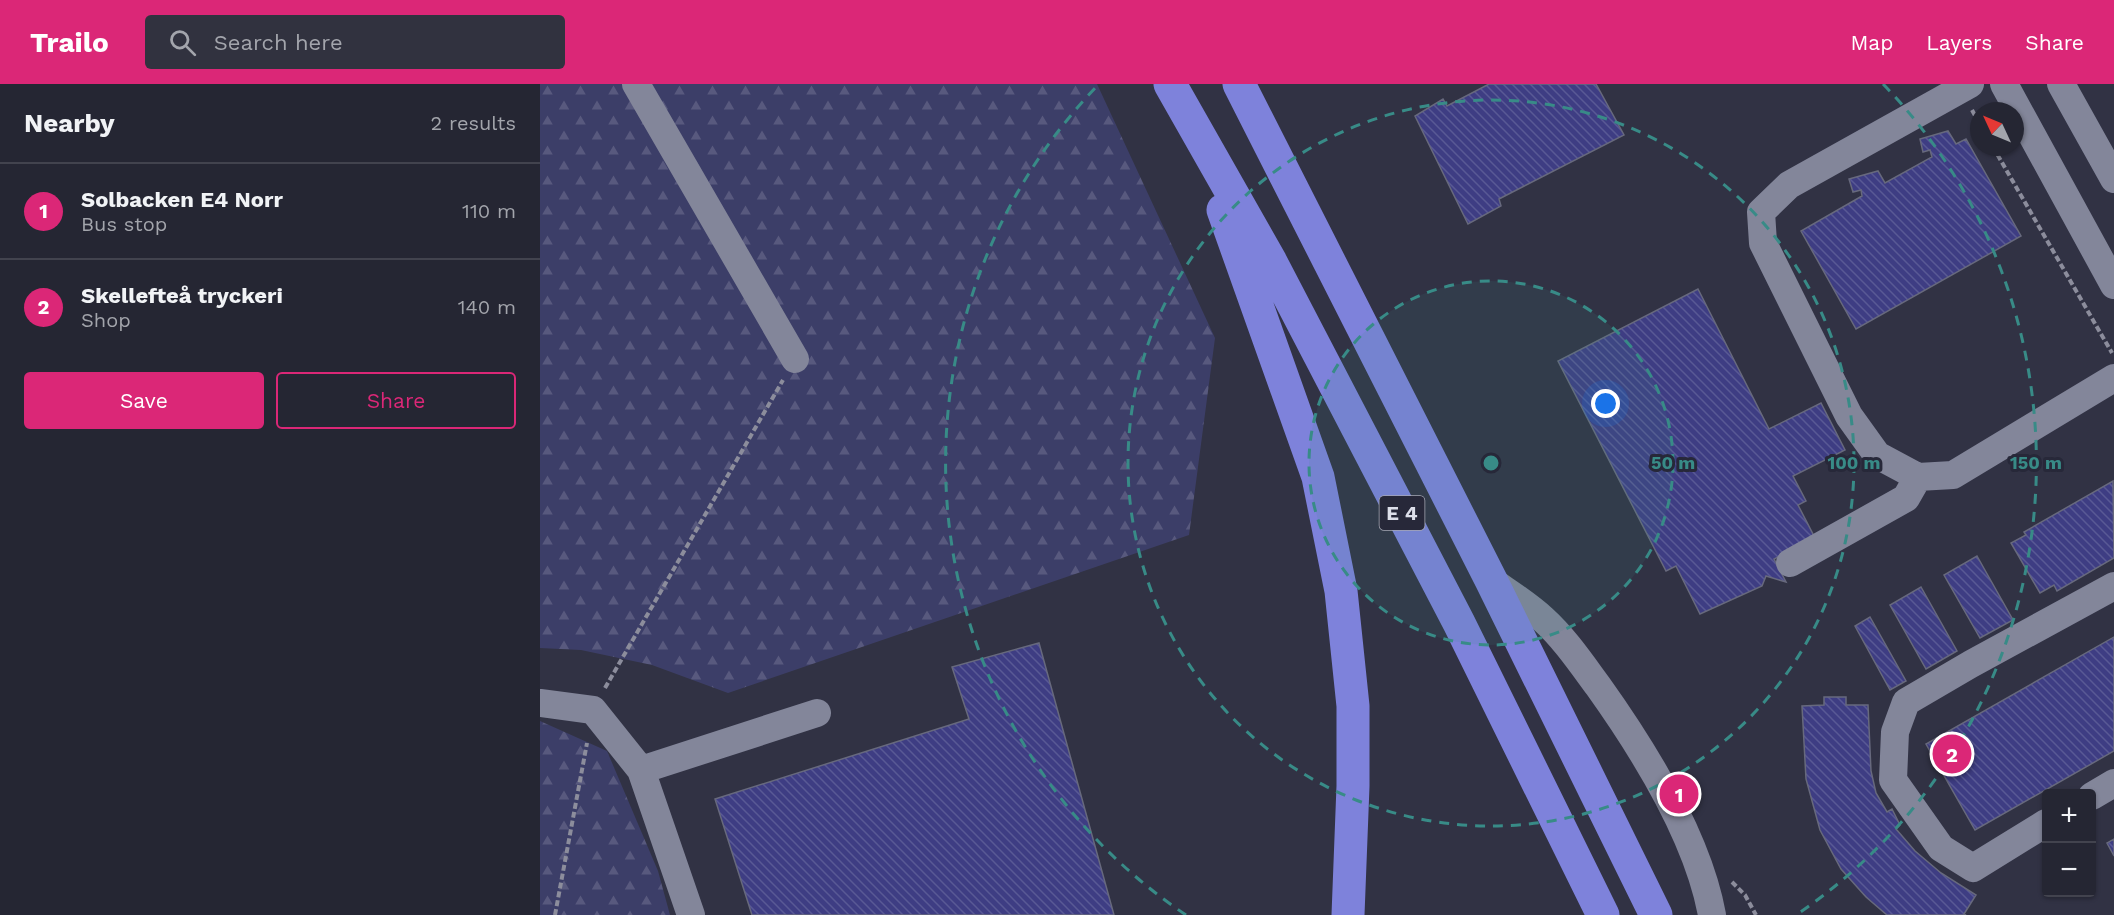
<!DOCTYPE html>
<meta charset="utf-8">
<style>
:root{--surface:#252633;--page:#31323f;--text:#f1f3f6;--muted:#a3a5ac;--line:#42434e;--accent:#db2777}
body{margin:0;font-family:"Work Sans",sans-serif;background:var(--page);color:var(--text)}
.controls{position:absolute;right:18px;bottom:18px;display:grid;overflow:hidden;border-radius:6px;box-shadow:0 2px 4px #0004}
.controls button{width:54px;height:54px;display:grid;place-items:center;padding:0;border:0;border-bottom:2px solid var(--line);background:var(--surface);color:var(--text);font:30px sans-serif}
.compass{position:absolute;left:1430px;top:18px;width:54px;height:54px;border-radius:50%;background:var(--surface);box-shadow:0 2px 4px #0004;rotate:314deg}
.you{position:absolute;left:1066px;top:320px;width:21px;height:21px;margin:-15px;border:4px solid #fff;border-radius:50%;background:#1a73e8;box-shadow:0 0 0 9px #1a73e833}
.badge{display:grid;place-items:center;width:39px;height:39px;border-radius:50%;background:var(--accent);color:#fff;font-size:20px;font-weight:700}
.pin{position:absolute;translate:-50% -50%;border:3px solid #fff;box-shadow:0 2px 6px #0006}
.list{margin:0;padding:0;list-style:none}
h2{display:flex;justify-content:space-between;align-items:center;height:78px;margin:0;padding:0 24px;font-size:26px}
h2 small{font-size:20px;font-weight:400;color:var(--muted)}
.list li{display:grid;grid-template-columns:39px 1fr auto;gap:18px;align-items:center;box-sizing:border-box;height:96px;padding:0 24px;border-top:2px solid var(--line)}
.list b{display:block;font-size:22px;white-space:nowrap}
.list p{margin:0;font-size:20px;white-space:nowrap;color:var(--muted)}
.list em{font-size:20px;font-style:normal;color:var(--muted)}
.actions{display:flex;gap:12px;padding:18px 24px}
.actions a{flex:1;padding:14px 0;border:2px solid var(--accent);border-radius:6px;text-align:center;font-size:21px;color:var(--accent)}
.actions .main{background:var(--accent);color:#fff}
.icon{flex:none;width:33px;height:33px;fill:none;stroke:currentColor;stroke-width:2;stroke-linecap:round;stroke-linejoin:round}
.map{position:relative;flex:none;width:1574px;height:831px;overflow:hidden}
header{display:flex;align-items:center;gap:36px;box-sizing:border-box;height:84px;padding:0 30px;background:var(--accent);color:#fff}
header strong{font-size:28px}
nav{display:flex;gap:33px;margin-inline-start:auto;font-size:21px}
.search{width:420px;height:54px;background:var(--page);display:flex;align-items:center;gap:15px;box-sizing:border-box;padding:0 21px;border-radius:6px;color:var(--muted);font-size:22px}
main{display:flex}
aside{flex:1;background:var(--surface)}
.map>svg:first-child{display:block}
.forest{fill:url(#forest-firs)}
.building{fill:url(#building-back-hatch);stroke:#67697d;stroke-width:1.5}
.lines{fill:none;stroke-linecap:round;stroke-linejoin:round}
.path{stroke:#8c8d9c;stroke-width:4;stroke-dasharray:6 3;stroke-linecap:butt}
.minor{stroke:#83869a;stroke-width:28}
.highway{stroke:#7e82db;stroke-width:33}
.ring{fill:none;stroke:#388b87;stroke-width:3;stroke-dasharray:10 8}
.labels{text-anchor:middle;stroke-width:6;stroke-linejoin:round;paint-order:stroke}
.shield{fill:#272839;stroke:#a6a8b5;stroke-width:1.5}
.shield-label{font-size:20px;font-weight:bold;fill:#dddfea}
.centre{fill:#388b87;stroke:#272839;stroke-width:3}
.ring-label{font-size:18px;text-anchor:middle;font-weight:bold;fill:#388b87;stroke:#272839;stroke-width:6;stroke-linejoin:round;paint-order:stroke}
</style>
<header>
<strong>Trailo</strong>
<div class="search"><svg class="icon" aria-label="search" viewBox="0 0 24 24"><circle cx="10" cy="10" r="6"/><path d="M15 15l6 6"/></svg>Search here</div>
<nav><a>Map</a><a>Layers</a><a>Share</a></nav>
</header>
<main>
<aside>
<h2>Nearby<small>2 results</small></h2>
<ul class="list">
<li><span class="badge">1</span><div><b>Solbacken E4 Norr</b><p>Bus stop</p></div><em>110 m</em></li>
<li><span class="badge">2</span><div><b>Skellefteå tryckeri</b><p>Shop</p></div><em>140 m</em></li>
</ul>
<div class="actions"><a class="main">Save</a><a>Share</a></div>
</aside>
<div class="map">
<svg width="1574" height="831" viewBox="0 0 1574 831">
<defs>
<pattern id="forest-firs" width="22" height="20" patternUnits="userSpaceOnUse" patternTransform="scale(1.5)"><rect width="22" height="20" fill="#3c3e68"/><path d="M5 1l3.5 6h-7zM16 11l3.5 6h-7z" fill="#58597e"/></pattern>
<pattern id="building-back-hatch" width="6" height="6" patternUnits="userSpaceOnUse" patternTransform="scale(1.5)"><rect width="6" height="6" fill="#3e3d83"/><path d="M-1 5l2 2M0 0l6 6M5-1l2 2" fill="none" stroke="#595995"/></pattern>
</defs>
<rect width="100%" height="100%" fill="#313244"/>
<!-- forest -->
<path class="forest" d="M0 0H557L675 254 649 451 188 609 112 581 41 566 0 564Z
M0 637 67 667 118 787 130 831H0Z"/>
<!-- building -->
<path class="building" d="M949 0H1056L1084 51 959 115 961 122 928 140 875 32 903 15 907 22Z
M1408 47 1416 60 1426 55 1481 152 1316 245 1261 147 1322 112 1321 106 1313 108 1309 95 1338 87 1345 99 1392 73 1390 66 1383 68 1380 55Z
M1158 205 1229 345 1281 319 1305 366 1253 392 1266 417 1258 421 1275 454 1234 475 1246 498 1226 492 1222 502 1160 530 1136 482 1126 487 1018 277Z
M1573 397 1574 474 1517 507 1514 501 1500 509 1471 459 1486 451 1484 448Z
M1437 472 1473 536 1440 554 1404 491Z
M1381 503 1417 567 1386 585 1350 521Z
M1330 533 1366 597 1350 606 1315 542Z
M1574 553V667L1435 746 1386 660Z
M499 559 574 831H212L175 715 429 635 412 583Z
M1284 613H1306V621H1328L1331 687 1336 709 1347 728 1352 725 1360 741 1356 745 1375 767 1401 789 1436 811 1424 830 1426 831H1347L1326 813 1301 785 1280 746 1266 695 1262 622 1284 621Z
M1574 755V772L1567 759Z"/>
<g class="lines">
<!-- path -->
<path class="path" d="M1432 26 1439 39
M1453 63 1572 269
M65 604 243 296
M1192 798 1205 811 1216 831
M15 831 47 659"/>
<!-- minor -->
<path class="minor" d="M96 0 255 275
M1430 0 1249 101 1221 128 1223 159 1309 332 1337 371 1378 393 1413 391 1574 294
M1464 0 1574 201
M1521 0 1574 95
M1250 479 1366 414 1378 393
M951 496C968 509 987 520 1003 535 1024 554 1041 579 1058 602 1103 665 1158 754 1172 831
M0 619 53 626 101 686 151 831
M101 686 277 629
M1552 712 1574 699
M1506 739 1433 784 1401 764 1353 696 1355 648 1366 618 1431 580 1574 502"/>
<!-- highway -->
<path class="highway" d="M630 0 731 178 919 539 1063 831
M699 0 951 496 1116 831
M683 126 778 393 801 507 813 622V702L808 831"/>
</g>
<!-- distance rings -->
<circle cx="951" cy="379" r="182" fill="#388b87" fill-opacity=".12"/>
<g class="ring">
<circle cx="951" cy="379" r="182"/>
<circle cx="951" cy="379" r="363"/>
<path d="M646 831A545 545 0 0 1 559 0M1343 0A545 545 0 0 1 1256 831"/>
</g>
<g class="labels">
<!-- shield labels -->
<rect class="shield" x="839.5" y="412" width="45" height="34" rx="4.5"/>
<g class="shield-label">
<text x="862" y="436">E 4</text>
</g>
</g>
<circle cx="951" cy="379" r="9" class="centre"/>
<g class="ring-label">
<text x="1133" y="385">50 m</text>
<text x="1314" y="385">100 m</text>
<text x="1496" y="385">150 m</text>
</g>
</svg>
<div class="controls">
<button>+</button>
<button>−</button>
</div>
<svg class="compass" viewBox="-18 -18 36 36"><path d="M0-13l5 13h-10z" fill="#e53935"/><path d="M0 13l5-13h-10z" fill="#a3a5ac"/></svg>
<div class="you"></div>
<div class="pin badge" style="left:1139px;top:710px">1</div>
<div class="pin badge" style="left:1412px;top:670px">2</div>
</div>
</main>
